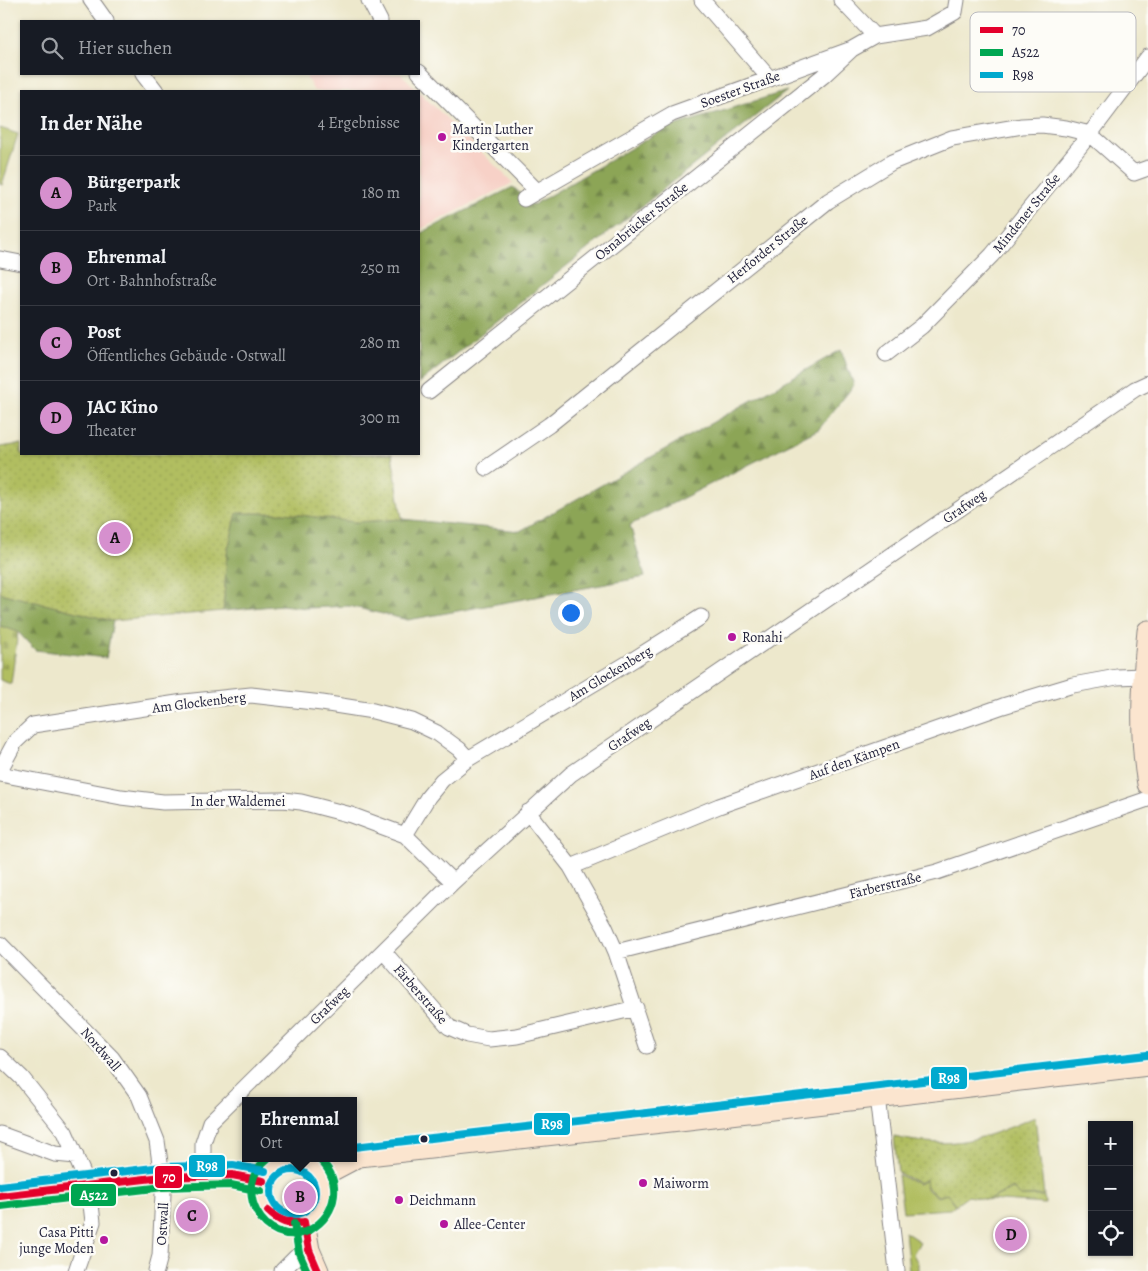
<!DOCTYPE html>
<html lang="de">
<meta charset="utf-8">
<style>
:root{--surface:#171b24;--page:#20242c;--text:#f1f3f6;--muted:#9ea1a6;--line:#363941;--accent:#d690ce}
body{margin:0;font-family:Alegreya,serif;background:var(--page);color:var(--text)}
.controls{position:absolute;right:15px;bottom:15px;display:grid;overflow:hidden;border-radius:0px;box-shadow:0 1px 4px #0004}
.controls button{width:45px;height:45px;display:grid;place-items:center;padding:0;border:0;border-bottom:1px solid var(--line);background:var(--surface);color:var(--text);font:25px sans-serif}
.you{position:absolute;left:570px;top:612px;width:18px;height:18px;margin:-12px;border:4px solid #fff;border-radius:50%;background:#1a73e8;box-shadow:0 0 0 8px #1a73e833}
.badge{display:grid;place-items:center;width:32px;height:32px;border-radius:50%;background:var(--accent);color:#111;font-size:16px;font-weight:700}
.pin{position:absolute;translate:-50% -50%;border:2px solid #fff;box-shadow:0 1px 5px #0006}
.popup{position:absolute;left:242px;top:1097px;width:115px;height:65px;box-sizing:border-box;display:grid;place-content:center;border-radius:0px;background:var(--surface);filter:drop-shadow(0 1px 4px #0005);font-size:16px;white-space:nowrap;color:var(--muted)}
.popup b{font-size:19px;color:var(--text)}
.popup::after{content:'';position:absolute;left:50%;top:100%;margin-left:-10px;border:10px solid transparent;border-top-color:var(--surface)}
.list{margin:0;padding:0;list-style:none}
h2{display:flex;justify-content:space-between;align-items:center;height:65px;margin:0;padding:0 20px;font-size:21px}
h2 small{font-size:16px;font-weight:400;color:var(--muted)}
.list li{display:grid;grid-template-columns:32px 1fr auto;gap:15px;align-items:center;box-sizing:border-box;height:75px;padding:0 20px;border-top:1px solid var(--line)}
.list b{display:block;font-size:19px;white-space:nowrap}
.list p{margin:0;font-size:16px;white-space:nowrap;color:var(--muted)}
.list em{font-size:16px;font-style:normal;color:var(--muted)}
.icon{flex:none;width:28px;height:28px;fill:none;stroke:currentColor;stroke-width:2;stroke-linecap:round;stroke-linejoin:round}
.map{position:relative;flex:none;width:1148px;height:1271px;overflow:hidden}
.search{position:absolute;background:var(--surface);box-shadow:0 1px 4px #0004;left:20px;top:20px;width:400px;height:55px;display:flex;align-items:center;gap:12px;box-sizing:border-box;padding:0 18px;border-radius:0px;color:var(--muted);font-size:19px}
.panel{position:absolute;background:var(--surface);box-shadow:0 1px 4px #0004;left:20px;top:90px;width:400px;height:365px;border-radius:0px}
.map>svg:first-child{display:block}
.built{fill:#f7d1c7}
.green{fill:#b1be61;stroke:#6a704e}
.forest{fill:url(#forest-firs);stroke:#576449}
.cemetery{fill:url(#cemetery-stones);stroke:#6a704e}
.park{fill:url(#park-dots);stroke:#6a704e}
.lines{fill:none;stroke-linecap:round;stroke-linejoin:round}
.street-casing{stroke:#888584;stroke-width:17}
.secondary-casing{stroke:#888584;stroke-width:23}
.street{stroke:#fff;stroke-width:15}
.secondary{stroke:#fbe5cf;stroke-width:21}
.bus-1-casing{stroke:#fdfcf7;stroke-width:11}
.bus-2-casing{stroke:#fdfcf7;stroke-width:11}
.bus-3-casing{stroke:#fdfcf7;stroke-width:11}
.bus-1{stroke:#e4002b;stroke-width:8}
.bus-2{stroke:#00a651;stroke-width:8}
.bus-3{stroke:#00a9ce;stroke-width:8}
.poi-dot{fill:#b5179e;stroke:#fdfcf7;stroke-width:2}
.bus-dot{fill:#22223b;stroke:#fdfcf7;stroke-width:2}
.labels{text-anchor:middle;stroke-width:5;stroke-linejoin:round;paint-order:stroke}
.street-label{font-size:14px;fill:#22223b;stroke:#fdfcf7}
.poi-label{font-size:14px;fill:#22223b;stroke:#fdfcf7;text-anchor:start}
.key{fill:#fdfcf7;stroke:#bbbbbf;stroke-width:1}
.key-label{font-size:14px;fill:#22223b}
.line-badge{stroke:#fdfcf7;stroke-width:2}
.badge-label{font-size:14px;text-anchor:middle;font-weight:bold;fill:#fff}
</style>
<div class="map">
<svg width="1148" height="1271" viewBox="0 0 1148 1271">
<defs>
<pattern id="forest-firs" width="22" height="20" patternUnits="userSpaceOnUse" patternTransform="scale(1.25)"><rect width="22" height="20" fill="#8ca557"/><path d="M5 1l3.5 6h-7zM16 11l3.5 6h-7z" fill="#728649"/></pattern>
<pattern id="cemetery-stones" width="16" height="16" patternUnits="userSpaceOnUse" patternTransform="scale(1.25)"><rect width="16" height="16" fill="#b1be61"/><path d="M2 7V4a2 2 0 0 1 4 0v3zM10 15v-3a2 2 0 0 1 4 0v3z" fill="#98a355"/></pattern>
<pattern id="park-dots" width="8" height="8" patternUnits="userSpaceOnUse" patternTransform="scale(1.25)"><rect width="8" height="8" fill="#b1be61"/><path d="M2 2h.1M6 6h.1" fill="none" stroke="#98a355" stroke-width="1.8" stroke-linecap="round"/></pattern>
</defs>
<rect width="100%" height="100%" fill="#fdfcf7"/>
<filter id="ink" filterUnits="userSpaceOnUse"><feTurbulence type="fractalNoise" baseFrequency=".02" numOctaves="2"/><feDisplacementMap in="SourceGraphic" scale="10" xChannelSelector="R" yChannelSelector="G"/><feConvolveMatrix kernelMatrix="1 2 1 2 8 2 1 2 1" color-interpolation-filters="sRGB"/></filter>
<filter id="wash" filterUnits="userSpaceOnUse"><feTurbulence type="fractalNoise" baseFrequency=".0096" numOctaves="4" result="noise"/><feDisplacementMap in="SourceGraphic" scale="20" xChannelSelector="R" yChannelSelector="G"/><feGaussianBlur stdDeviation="1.12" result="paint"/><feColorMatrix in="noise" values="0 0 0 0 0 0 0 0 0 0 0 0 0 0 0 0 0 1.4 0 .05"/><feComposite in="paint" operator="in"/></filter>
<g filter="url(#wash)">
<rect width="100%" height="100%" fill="#ede8cc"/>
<!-- built -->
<path class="built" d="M324 74H401L513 183 419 230V91H314L306 77Z"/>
<!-- green -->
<path class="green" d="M0 128 18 134 2 185 0 184Z
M898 1175 919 1184 926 1180V1189L938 1197 947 1194 955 1205 950 1209 903 1212Z
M1013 1189 1021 1196H1044L1045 1204 988 1200Z
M905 1232 920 1242 913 1254 918 1263V1271H909Z"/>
<!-- forest -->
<path class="forest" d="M787 91 419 383V234L513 187 533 205 664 129Z
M841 350 854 385 819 429 630 525 645 577 408 620 349 606 307 608 282 605 223 611 227 553 237 513H285L355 522 402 519 520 531Z
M0 593 113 621 106 658 35 650 18 632 0 626Z"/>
<!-- cemetery -->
<path class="cemetery" d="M0 626 18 632 11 684 0 680Z"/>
<!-- park -->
<path class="park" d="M21 444V454H392L402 519 355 522 285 513H237L227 553 223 611 113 621 0 593V447Z
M1035 1117 1044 1195 1021 1196 1013 1188 988 1200 968 1196 956 1205 947 1194 938 1196 927 1188 926 1179 919 1183 898 1173 894 1137C953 1150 981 1140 1035 1117Z"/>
</g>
<g filter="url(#ink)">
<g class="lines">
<defs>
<path id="street" d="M91 0 106 21
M369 0 380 21
M702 0 770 79
M841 0 875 36
M419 72 537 191
M143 74 156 91
M524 199 672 114 852 49 875 36 927 28 955 12 957 0
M0 259 21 263
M886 354 922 326 992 255 1090 134 1148 57
M429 391 823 76 852 49
M486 468 549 425 828 201 892 162 952 138 1022 126 1042 125 1066 128 1090 134 1134 173 1148 168
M468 759 628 663 701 617
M0 770 15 742 33 725 184 702 251 695 322 703 373 711 412 721 437 733 459 749 468 759 442 780 428 797 405 835
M0 774 121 797 163 802 283 800 301 802 351 815 405 835 453 882
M528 812 571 867 605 927 616 952 647 1046
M571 867 719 806 1003 706 1073 685 1117 677 1143 676
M0 944 112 1058 139 1096 157 1141 162 1177 163 1194 160 1256 156 1271
M384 952 449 1027 467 1035 489 1039 517 1036 636 1008
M616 952 937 872 1148 799
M0 1057 22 1078 65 1132 89 1187 93 1222 76 1271
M877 1096 897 1271
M0 1134 55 1154 76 1156
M203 1176V1143L210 1122 453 882 571 774 1135 389 1148 383
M0 1196 162 1177 232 1175 263 1181
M282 1271 296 1257"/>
<path id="secondary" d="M1148 631C1143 681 1139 733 1148 784
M261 1192a32 32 0 1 1 64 0a32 32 0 1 1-64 0Z
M321 1176 359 1156 688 1119 1148 1065
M304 1222 309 1250 318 1271"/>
</defs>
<!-- street casing -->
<use href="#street" class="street-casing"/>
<!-- secondary casing -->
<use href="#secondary" class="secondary-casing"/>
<!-- street -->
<use href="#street" class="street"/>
<!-- secondary -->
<use href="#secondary" class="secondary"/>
<defs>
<path id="bus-1" d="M0 1196 162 1177 232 1175 263 1181
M268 1211C280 1222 288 1223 304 1222
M268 1211C279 1222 289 1226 304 1222
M304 1222 309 1250 318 1271"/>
<path id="bus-2" d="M268 1158C230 1187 263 1249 308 1231
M1 1206 163 1187 231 1185 261 1191
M294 1224 299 1253 307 1271
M310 1230C338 1213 343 1180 318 1158"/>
<path id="bus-3" d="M354 1147 1147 1055
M271 1192a22 22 0 1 1 44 0a22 22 0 1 1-44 0Z
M0 1186 162 1167 233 1165 265 1171"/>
</defs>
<!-- bus-1 casing -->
<use href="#bus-1" class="bus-1-casing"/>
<!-- bus-2 casing -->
<use href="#bus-2" class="bus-2-casing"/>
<!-- bus-3 casing -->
<use href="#bus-3" class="bus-3-casing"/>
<!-- bus-1 -->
<use href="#bus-1" class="bus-1"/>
<!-- bus-2 -->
<use href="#bus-2" class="bus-2"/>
<!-- bus-3 -->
<use href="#bus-3" class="bus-3"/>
</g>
</g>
<!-- markers -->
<g class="poi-dot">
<circle cx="442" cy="137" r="5"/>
<circle cx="732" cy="637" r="5"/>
<circle cx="643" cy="1183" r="5"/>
<circle cx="399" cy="1200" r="5"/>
<circle cx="444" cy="1224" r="5"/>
<circle cx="104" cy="1240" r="5"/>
</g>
<g class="bus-dot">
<circle cx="424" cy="1139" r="4.5"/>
<circle cx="114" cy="1173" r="4.5"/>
</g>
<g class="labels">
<!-- street labels -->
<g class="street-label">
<text transform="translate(740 89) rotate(-20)" y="5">Soester Straße</text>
<text transform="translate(1026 213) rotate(-51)" y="5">Mindener Straße</text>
<text transform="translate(641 221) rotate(-39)" y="5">Osnabrücker Straße</text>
<text transform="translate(767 249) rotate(-39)" y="5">Herforder Straße</text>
<text transform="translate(964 506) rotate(-34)" y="5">Grafweg</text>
<text transform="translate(610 673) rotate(-31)" y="5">Am Glockenberg</text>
<text transform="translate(199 702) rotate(-7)" y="5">Am Glockenberg</text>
<text transform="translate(629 734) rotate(-34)" y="5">Grafweg</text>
<text transform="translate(854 759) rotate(-20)" y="5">Auf den Kämpen</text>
<text x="238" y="806">In der Waldemei</text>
<text transform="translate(885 885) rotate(-14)" y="5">Färberstraße</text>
<text transform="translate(421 994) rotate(49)" y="5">Färberstraße</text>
<text transform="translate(329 1005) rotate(-44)" y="5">Grafweg</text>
<text transform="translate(101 1049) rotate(49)" y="5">Nordwall</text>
<text transform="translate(162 1224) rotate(-87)" y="5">Ostwall</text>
</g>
<!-- poi labels -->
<g class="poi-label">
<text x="452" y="134">Martin Luther<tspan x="452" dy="16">Kindergarten</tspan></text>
<text x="742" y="642">Ronahi</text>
<text x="653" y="1188">Maiworm</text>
<text x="409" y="1205">Deichmann</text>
<text x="454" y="1229">Allee-Center</text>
<text x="94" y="1237" text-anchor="end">Casa Pitti<tspan x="94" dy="16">junge Moden</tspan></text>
</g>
</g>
<!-- legend -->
<rect x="970" y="12" width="166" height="80" rx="8" class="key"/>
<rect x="980" y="27" width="23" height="6" fill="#e4002b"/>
<rect x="980" y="49" width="23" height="7" fill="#00a651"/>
<rect x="980" y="72" width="23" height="6" fill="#00a9ce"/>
<g class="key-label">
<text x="1012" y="35">70</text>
<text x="1012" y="57">A522</text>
<text x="1012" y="80">R98</text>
</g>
<g class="line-badge">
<rect x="930" y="1066" width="38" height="24" rx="5" fill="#00a9ce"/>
<rect x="533" y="1112" width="38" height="24" rx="5" fill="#00a9ce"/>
<rect x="188" y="1154" width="38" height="24" rx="5" fill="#00a9ce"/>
<rect x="154" y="1165" width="29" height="24" rx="5" fill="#e4002b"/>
<rect x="70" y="1183" width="47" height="24" rx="5" fill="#00a651"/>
</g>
<g class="badge-label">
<text x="949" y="1083">R98</text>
<text x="552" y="1129">R98</text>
<text x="207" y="1171">R98</text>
<text x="169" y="1182">70</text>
<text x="94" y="1200">A522</text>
</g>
</svg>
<div class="controls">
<button>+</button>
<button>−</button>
<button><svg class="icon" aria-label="locate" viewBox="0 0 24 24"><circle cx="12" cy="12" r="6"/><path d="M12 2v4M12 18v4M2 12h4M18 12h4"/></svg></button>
</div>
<div class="you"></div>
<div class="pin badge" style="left:115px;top:538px">A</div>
<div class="pin badge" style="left:300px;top:1197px">B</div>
<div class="popup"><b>Ehrenmal</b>Ort</div>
<div class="pin badge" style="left:192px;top:1216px">C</div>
<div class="pin badge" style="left:1011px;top:1235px">D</div>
<div class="search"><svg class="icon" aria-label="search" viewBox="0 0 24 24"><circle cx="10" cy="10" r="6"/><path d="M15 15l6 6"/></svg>Hier suchen</div>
<section class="panel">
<h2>In der Nähe<small>4 Ergebnisse</small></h2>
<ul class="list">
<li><span class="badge">A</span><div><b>Bürgerpark</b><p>Park</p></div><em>180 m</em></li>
<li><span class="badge">B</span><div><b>Ehrenmal</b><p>Ort · Bahnhofstraße</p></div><em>250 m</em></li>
<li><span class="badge">C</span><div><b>Post</b><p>Öffentliches Gebäude · Ostwall</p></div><em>280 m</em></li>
<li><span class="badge">D</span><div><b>JAC Kino</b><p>Theater</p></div><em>300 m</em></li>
</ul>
</section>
</div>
